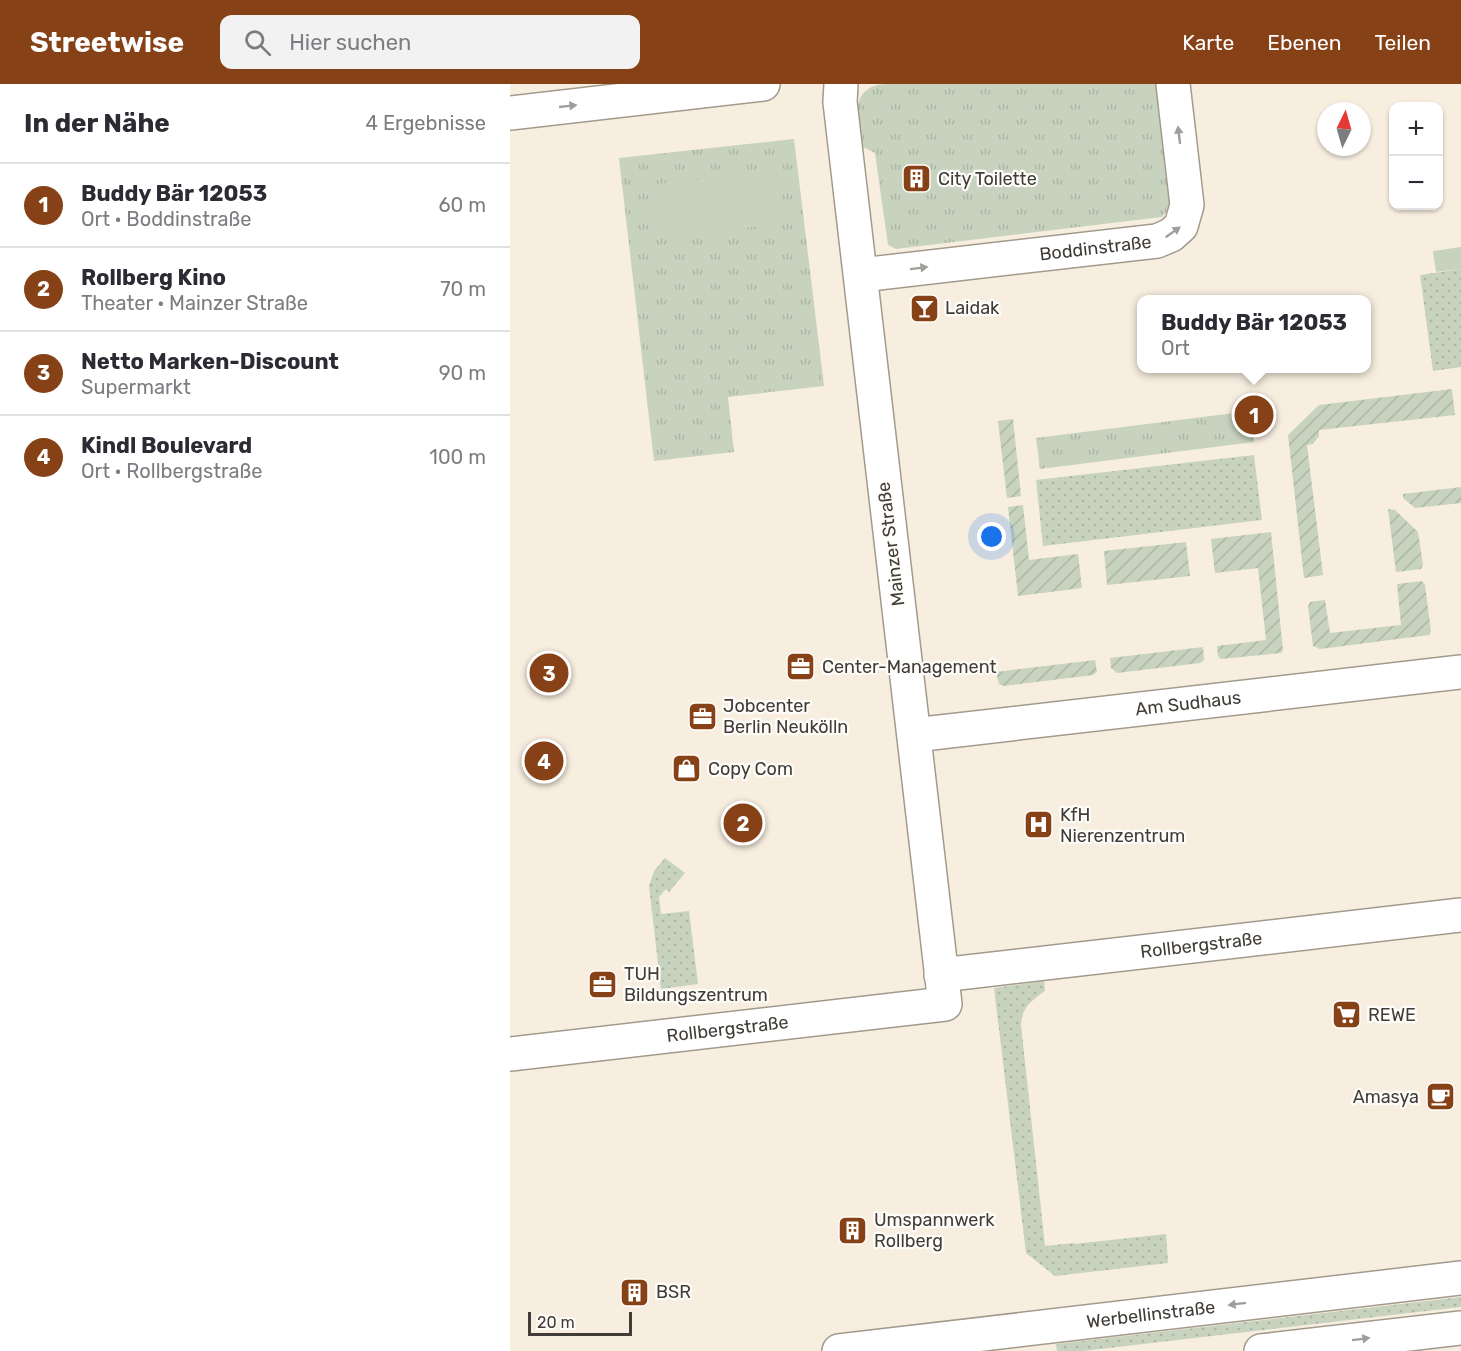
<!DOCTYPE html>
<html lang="de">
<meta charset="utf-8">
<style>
:root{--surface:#fff;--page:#f2f2f3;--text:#2b2b33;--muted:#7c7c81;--line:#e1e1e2;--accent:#864117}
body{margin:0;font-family:Rubik,sans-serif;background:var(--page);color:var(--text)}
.controls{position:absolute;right:18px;top:18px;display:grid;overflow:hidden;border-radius:12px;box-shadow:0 2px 4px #0004}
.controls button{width:54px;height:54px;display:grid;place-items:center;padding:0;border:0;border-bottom:2px solid var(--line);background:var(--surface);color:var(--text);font:30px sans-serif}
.compass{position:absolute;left:807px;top:18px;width:54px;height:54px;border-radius:50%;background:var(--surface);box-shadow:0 2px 4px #0004;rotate:5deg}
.scale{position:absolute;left:18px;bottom:15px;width:104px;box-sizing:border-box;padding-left:6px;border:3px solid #403c37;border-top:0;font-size:16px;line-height:21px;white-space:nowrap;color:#403c37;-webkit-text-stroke:4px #fffdfa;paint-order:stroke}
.you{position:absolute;left:482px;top:453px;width:21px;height:21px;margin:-15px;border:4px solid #fff;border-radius:50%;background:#1a73e8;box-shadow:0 0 0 9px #1a73e833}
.badge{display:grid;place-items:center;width:39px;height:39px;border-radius:50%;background:var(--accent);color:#fff;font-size:20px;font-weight:700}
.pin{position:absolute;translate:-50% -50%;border:3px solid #fff;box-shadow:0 2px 6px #0006}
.popup{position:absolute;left:627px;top:211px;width:234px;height:78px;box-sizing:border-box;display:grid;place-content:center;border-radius:12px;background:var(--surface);filter:drop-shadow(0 2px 4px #0005);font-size:20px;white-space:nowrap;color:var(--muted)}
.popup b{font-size:22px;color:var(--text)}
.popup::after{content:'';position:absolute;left:50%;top:100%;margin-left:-12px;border:12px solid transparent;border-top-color:var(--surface)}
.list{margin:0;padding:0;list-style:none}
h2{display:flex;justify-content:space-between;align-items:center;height:78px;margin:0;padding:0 24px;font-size:26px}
h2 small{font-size:20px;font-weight:400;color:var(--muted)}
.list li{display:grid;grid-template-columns:39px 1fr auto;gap:18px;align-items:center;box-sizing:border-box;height:84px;padding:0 24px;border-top:2px solid var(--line)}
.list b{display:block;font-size:22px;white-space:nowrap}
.list p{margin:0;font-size:20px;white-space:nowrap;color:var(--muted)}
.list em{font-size:20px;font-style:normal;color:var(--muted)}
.icon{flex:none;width:33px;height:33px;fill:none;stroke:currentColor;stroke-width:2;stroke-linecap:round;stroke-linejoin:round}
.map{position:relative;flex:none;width:951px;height:1267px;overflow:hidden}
header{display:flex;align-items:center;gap:36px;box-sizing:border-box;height:84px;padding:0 30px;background:var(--accent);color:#fff}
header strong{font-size:28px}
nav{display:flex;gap:33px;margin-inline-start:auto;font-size:21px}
.search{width:420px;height:54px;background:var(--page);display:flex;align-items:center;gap:15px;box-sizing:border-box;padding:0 21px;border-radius:12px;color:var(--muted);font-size:22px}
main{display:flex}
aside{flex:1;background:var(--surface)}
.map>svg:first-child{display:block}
.grass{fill:url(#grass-dots)}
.park{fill:url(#park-tufts)}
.garden{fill:url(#garden-furrows)}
.pitch{fill:#c7d3bf}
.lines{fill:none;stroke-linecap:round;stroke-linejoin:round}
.minor-casing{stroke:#a39a8d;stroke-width:36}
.tertiary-casing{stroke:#a39a8d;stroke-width:36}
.minor{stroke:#fff;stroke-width:33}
.tertiary{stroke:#fff;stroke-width:33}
.oneway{fill:#a09e9b}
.labels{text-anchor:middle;stroke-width:4.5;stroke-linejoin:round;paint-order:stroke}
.poi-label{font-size:18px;fill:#403c37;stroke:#fffdfa;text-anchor:start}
.street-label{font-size:18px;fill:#403c37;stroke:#fffdfa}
</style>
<header>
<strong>Streetwise</strong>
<div class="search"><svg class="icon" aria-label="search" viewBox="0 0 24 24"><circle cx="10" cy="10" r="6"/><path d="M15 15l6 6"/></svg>Hier suchen</div>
<nav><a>Karte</a><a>Ebenen</a><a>Teilen</a></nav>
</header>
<main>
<aside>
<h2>In der Nähe<small>4 Ergebnisse</small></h2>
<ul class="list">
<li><span class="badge">1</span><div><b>Buddy Bär 12053</b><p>Ort · Boddinstraße</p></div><em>60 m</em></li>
<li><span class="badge">2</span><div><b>Rollberg Kino</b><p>Theater · Mainzer Straße</p></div><em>70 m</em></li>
<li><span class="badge">3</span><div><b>Netto Marken-Discount</b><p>Supermarkt</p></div><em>90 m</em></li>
<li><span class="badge">4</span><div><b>Kindl Boulevard</b><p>Ort · Rollbergstraße</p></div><em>100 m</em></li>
</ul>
</aside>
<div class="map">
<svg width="951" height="1267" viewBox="0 0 951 1267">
<defs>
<pattern id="grass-dots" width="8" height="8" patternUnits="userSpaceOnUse" patternTransform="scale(1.5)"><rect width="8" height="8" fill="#c7d3bf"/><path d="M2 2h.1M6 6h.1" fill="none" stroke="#acb6a5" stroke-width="1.8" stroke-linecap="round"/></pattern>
<pattern id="park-tufts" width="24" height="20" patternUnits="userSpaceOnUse" patternTransform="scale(1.5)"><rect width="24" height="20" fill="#c7d3bf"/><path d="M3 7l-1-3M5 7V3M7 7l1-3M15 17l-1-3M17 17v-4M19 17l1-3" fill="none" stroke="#acb6a5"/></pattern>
<pattern id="garden-furrows" width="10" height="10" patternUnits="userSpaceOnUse" patternTransform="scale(1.5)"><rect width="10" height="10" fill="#c7d3bf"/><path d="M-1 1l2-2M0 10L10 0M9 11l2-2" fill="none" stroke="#acb6a5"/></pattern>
</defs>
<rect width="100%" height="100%" fill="#f8eee0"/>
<!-- grass -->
<path class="grass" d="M951 185V283L923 287 910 191Z
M744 371 752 436 533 462 526 396Z
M155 774 175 789 159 808 156 805 149 813 151 830 179 827 188 900 151 905 139 802 144 787Z
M534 897 535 907C521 917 512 923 511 941L535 1162 564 1159V1160L656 1150 658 1179 545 1192 516 1169 484 904Z
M951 1213V1223L573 1267H547L546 1260Z"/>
<!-- park -->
<path class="park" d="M646 0 660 123 652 133 386 165 378 161 365 69 351 62C348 36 338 4 374 0Z
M284 55 314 302 218 313 224 368 144 377 109 74Z
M740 327 744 358 530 385 526 354Z"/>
<!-- garden -->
<path class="garden" d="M942 305 945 331 809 346V352L803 360 797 361 813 491 794 494 778 351 809 321Z
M503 335 511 412 497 414 488 337Z
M951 403V419L905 424 893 414V410Z
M513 421 519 476 568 470 572 504 508 512 498 423Z
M878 425 885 426 908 448 913 481 911 485 886 488Z
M761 448 773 566 771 569 711 575 708 572 707 562 756 556 748 484 705 489 701 455Z
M676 458 680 492 597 501 594 467Z
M912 497 915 501 921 547 919 551 810 565 803 562 798 522 800 518 815 516 820 549 891 541 887 500Z
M693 563 694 576 690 579 607 589 601 584 600 574Z
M585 576 587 588 583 591 494 602 489 600 486 588Z"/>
<!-- pitch -->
<path class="pitch" d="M263 87 269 140 145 154 139 101Z
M951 163V185L926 188 923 167Z"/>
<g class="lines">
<defs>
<g id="minor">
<path d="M0 29 253 0"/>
<path id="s1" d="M351 191 647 157 661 151 671 142 677 121 663 0"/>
<path id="s2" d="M404 651 951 588"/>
<path id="s3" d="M431 891 951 831"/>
<path id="s4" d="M0 970 435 920 330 18 331 0"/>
</g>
<g id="tertiary">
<path id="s5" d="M329 1267 951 1194"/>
<path d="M751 1267 951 1244"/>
</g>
</defs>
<!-- minor casing -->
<use href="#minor" class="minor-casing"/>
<!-- tertiary casing -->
<use href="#tertiary" class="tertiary-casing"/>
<!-- minor -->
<use href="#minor" class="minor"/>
<!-- tertiary -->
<use href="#tertiary" class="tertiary"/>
</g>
<!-- one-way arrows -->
<defs><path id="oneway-solid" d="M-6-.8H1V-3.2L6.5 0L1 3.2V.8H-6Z" transform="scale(1.5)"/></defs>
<g class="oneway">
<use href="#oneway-solid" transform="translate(58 22) rotate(-6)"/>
<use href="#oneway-solid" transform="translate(669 51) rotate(-97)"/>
<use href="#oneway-solid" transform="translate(663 148) rotate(-35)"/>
<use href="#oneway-solid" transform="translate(409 184) rotate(-7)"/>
<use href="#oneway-solid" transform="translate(727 1220) rotate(173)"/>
<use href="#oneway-solid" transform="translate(851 1255) rotate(-7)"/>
</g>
<!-- icons -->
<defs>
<symbol id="building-square" viewBox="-11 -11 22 22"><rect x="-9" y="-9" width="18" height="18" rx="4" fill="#864117" stroke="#fffdfa"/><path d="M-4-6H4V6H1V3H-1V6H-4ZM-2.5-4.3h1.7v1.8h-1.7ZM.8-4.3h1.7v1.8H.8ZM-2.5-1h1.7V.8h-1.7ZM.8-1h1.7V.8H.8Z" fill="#fff"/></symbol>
<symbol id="bar-square" viewBox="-11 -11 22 22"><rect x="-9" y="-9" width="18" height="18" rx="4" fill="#864117" stroke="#fffdfa"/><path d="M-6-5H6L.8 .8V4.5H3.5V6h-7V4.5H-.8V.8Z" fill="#fff"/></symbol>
<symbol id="office-square" viewBox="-11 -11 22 22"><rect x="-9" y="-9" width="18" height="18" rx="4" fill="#864117" stroke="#fffdfa"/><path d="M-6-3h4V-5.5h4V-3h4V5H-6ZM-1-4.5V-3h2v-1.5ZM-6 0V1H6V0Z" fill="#fff"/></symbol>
<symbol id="shop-square" viewBox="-11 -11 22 22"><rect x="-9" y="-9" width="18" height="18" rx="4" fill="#864117" stroke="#fffdfa"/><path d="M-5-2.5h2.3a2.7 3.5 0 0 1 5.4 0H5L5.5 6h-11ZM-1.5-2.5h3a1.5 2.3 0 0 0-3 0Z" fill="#fff"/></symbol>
<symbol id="hospital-square" viewBox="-11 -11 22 22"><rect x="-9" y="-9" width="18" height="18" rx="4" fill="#864117" stroke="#fffdfa"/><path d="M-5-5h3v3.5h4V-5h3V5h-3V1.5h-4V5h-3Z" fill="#fff"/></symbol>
<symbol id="supermarket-square" viewBox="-11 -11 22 22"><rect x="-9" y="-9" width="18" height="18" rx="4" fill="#864117" stroke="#fffdfa"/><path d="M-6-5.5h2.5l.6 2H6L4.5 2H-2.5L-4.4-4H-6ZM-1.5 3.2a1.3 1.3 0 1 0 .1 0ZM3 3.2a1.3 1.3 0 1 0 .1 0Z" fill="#fff"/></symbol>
<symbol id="cafe-square" viewBox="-11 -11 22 22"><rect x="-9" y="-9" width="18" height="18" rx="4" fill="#864117" stroke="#fffdfa"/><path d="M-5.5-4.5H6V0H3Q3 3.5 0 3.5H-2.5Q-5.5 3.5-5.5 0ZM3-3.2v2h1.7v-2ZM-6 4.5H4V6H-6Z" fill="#fff"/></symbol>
</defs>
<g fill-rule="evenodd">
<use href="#building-square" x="390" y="78" width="33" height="33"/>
<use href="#bar-square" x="398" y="208" width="33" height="33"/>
<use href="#office-square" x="274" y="566" width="33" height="33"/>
<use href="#office-square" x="176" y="616" width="33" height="33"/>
<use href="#shop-square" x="160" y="668" width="33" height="33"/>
<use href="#hospital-square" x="512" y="724" width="33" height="33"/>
<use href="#office-square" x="76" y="884" width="33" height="33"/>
<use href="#supermarket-square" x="820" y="914" width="33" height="33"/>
<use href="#cafe-square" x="914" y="996" width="33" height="33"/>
<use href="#building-square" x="326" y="1130" width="33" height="33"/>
<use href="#building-square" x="108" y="1192" width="33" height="33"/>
</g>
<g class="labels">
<!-- poi labels -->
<g class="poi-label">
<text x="428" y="101">City Toilette</text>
<text x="435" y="230">Laidak</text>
<text x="312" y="589">Center-Management</text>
<text x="213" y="628">Jobcenter<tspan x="213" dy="21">Berlin Neukölln</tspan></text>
<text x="198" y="691">Copy Com</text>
<text x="550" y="737">KfH<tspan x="550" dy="21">Nierenzentrum</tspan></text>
<text x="114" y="896">TUH<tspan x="114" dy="21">Bildungszentrum</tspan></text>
<text x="858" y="937">REWE</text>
<text x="909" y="1019" text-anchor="end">Amasya</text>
<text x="364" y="1142">Umspannwerk<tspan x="364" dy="21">Rollberg</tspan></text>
<text x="146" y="1214">BSR</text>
</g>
<!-- street labels -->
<g class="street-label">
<text dy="6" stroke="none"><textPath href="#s1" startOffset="236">Boddinstraße</textPath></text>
<text transform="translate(381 460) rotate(-97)" y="6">Mainzer Straße</text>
<text dy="6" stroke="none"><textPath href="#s2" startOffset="276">Am Sudhaus</textPath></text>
<text dy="6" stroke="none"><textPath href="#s3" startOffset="262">Rollbergstraße</textPath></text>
<text dy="6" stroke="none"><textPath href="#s4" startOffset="219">Rollbergstraße</textPath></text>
<text dy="6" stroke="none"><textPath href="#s5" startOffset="314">Werbellinstraße</textPath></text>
</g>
</g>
</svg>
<div class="controls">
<button>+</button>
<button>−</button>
</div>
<svg class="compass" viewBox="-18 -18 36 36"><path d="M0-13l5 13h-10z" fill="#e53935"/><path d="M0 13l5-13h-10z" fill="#7c7c81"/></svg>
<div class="scale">20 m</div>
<div class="you"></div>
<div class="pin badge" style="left:744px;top:331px">1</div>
<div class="popup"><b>Buddy Bär 12053</b>Ort</div>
<div class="pin badge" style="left:233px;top:739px">2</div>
<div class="pin badge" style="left:39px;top:589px">3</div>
<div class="pin badge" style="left:34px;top:677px">4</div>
</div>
</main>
